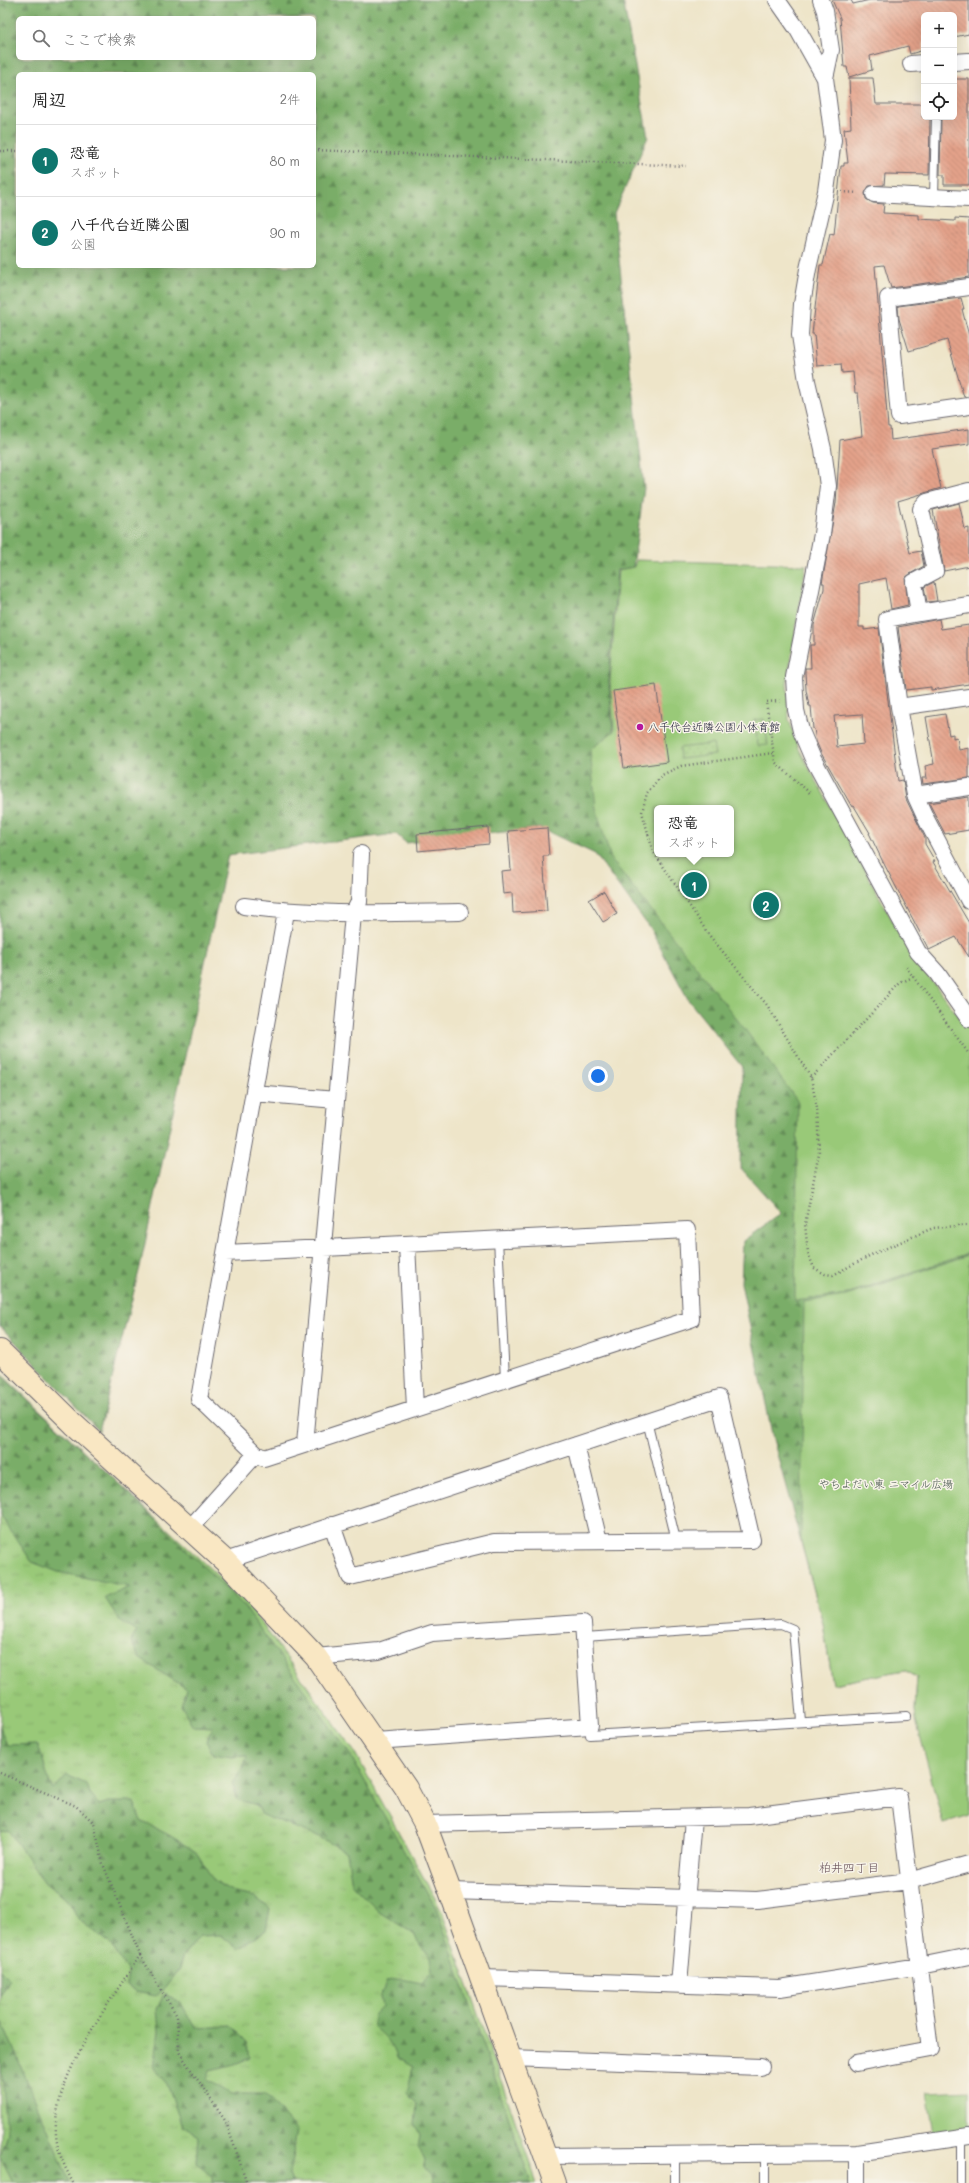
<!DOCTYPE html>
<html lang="ja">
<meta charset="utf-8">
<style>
:root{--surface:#fff;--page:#f2f2f2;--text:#222;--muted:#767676;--line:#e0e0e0;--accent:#0f766e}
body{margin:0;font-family:Mali,"Klee One",sans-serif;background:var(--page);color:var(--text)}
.controls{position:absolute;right:12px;top:12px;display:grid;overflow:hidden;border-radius:6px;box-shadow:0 4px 16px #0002}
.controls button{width:36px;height:36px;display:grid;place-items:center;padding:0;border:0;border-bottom:1px solid var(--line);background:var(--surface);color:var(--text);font:20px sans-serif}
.you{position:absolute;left:598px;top:1076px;width:14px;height:14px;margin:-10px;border:3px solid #fff;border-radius:50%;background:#1a73e8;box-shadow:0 0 0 6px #1a73e833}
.badge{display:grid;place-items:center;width:26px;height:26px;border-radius:50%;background:var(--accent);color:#fff;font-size:13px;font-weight:700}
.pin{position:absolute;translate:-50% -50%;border:2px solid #fff;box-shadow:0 1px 4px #0006}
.popup{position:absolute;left:654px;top:805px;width:80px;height:52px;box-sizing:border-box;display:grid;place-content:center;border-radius:6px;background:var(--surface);filter:drop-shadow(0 1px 3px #0005);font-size:13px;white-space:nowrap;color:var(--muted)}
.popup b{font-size:15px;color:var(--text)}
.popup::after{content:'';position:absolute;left:50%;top:100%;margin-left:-8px;border:8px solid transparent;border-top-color:var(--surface)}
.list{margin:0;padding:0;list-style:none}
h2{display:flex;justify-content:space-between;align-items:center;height:52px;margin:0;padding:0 16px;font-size:17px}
h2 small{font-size:13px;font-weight:400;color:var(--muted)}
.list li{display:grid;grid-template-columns:26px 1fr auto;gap:12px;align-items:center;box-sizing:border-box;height:72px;padding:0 16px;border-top:1px solid var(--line)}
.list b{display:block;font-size:15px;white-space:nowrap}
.list p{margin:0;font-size:13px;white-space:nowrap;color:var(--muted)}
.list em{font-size:13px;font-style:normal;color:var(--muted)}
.icon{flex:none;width:22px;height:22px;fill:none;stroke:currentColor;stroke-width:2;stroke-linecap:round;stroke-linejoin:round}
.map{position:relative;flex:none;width:969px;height:2183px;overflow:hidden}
.search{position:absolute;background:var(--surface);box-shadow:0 4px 16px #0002;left:16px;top:16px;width:300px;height:44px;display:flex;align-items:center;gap:10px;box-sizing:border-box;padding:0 14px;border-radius:6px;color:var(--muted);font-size:15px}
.panel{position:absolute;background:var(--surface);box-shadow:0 4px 16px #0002;left:16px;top:72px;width:300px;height:196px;border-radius:6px}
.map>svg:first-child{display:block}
.grass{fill:url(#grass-tufts);stroke:#5e765a}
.forest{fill:url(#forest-firs);stroke:#4e6852;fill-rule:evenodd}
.park{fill:#99c978;stroke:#5e765a;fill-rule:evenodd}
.garden{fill:url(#garden-dots);stroke:#5e765a}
.building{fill:url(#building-back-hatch);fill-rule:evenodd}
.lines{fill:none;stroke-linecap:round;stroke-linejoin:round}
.lane-casing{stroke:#69666d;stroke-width:10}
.street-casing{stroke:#69666d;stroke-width:18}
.secondary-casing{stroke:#69666d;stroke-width:24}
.path{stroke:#69666d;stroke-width:2.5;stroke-dasharray:1 3;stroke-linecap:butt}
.lane{stroke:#fff;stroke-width:8}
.street{stroke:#fff;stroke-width:16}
.secondary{stroke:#f9e7c3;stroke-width:22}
.poi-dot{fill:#b5179e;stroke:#f7f3e8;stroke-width:1.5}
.labels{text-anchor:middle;stroke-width:3;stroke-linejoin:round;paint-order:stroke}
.poi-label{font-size:11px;fill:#22223b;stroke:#f7f3e8;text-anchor:start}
.park-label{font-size:11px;fill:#46544d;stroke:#f7f3e8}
.neighbourhood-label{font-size:12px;fill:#664f57;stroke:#f7f3e8}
</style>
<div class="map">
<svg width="969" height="2183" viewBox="0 0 969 2183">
<defs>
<pattern id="grass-tufts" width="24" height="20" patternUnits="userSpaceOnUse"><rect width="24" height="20" fill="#99c978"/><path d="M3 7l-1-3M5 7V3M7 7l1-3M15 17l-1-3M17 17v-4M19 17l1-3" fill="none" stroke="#84ac69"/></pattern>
<pattern id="forest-firs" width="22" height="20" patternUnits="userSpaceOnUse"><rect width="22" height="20" fill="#7aad68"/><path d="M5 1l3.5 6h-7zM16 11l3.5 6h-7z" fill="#648c57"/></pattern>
<pattern id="garden-dots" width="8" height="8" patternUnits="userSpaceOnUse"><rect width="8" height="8" fill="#99c978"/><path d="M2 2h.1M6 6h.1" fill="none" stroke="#84ac69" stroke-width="1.8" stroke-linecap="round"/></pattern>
<pattern id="building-back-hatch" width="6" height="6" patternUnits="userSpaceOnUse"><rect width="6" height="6" fill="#e4a28a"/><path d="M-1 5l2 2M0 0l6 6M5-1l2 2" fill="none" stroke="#b88472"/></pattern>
</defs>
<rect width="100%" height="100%" fill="#f7f3e8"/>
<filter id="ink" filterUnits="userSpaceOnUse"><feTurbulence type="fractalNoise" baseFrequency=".025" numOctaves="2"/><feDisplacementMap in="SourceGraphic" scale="8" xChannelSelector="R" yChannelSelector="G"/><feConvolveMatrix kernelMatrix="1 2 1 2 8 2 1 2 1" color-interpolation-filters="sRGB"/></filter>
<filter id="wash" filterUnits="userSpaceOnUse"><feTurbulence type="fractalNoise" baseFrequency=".012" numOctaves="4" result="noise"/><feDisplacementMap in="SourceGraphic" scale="16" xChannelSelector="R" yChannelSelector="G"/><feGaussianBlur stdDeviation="0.9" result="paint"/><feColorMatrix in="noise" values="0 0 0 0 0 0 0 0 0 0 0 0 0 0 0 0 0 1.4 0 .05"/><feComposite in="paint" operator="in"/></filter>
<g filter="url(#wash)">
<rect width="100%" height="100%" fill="#eee5c9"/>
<!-- grass -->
<path class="grass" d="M0 1373 247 1603 354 1751 441 1909 537 2183H0Z"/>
<!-- forest -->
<path class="forest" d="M0 0H623L648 137 614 213 644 488 633 567 617 570 609 682 613 730 618 759 657 808V854L969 1231V1809L943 1824 915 1710 917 1677 904 1670 833 1684 823 1624 773 1439 741 1283 743 1241 781 1213 740 1167 742 1067 689 1001 649 927 595 854 540 828 406 843 396 834 228 855 140 1267 99 1431 0 1326ZM18 18H314V58H18ZM18 74H314V266H18Z
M0 1375 110 1475 243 1605 349 1753 437 1910 531 2183H434L432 2175 423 2168 425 2161 418 2146 420 2135 415 2124 417 2104 407 2093 413 2067 397 2058C393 2044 385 2036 374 2027V2015L382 2007 380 1997 387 1981 401 1979 422 1983 432 1970 430 1958 411 1932 379 1912 352 1885 347 1852 319 1837 262 1815 257 1805 238 1800 232 1783 243 1768 247 1756 231 1757 213 1754 206 1741 213 1727 193 1726 181 1705 187 1689 139 1658 131 1641 137 1631 120 1621 105 1598 130 1587 58 1572 32 1562 0 1515Z
M0 1727 7 1745 37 1744C45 1760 45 1774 53 1790L67 1775 86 1784 91 1795 99 1805 109 1802H134L141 1821 169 1835 196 1852 214 1881 235 1893 255 1897 270 1909 266 1930 238 1949 221 1935 199 1936 183 1956 178 1971 165 1988 156 1996 135 1992 126 1986 128 1972 110 1943 79 1920 68 1900 45 1883 8 1830 0 1832Z
M0 1969 10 1979 0 1996Z
M164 1994 180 2001 195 2028 231 2026 247 2042 250 2058 232 2065 210 2070 207 2080 231 2094H265L297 2131 289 2174 292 2183H212V2178L197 2162 199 2136 182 2126 167 2084 154 2069 159 2031 157 2009Z
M0 2020 7 2033 70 2183H13L0 2157 7 2132 2 2075 0 2073Z"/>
<!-- park -->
<path class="park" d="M636 560 806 565 787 683 789 720 799 749 909 951 969 1030V1253L846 1294 795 1301 798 1102 747 1032 611 859 596 808 590 750 614 731 610 682 618 570 634 567ZM657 808H731V854H657Z
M969 1255V1816L943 1824 916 1720 915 1710 917 1677 904 1670 833 1684 823 1624 801 1541 804 1302 846 1296Z
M969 2090V2129L934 2134 927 2092Z"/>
<!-- garden -->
<path class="garden" d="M764 719 768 745 758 746 754 720Z
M713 744 715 755 680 759 679 748Z"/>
<g id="blocks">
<!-- building -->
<path class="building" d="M832 0H851L853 4 870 0H969V34L954 37V15H924V50L910 54 908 46 870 56 872 70 849 77 847 67H844L840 18Z
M849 78H873L876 104H923L922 117H930L929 175 885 174 884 185 869 186 865 193 866 199 873 203 884 204 883 213 919 215V219L955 221V218L969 219V277L891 288 884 265 875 266 888 427H890L891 440 969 429V444L932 449 941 488 898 501 910 553 921 551 924 566 910 574 905 578 908 605 891 609 886 578 859 584V627H864V630L879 628 898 781 903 780 906 799 925 838V844L935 861 933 862 969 923V957L956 937 929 950 883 862 869 833H870L854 806 852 807 821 753 816 741 814 729H813L811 706H809L806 690 805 672V668H811L810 645H814V625L824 589V583H822L836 503 840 440 862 436 858 393H855L853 372 842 373 841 364 817 366 814 334H812L820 265H823L830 234 834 235 841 166H844V163H848L844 129 851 128ZM862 714 864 744 837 747 834 716Z
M954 79H969V185H944V175H940L941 117H954Z
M961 298 964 309H962L969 336V397H964L947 340 909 351 899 319 898 306Z
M959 503 965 529 969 528V566L944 571 933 510Z
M934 582 937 601 927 602 924 587Z
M939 619 941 629 969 625V684L931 690V687L906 690 898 627Z
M656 685 667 762 624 768 613 691Z
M945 714 949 735 953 734V738L957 737 959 750 969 748V778L923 784 922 778H927L925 766 934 764 926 717Z
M969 797V830L945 834 929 803Z
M488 827 489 844 418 851 417 834Z
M547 828 549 856H543L547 911 513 913 512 893 503 894 501 871 511 870 508 831Z
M604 891 617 914 603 922 589 900Z"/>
</g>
</g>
<g filter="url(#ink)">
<use href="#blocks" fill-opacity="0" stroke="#69666d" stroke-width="1"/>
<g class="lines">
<defs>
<path id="lane" d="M934 197 936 117
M498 1239 505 1379
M647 1421 676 1540
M584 1637 781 1624 793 1629 801 1721
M590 1726V1735L906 1716
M765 2154V2183
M675 2155V2183
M961 2183V2137"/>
<path id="street" d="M777 0 798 30 825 78 833 140 826 191 808 269 802 304 800 335 807 381 823 449 828 486 822 534 794 677 796 710 801 731 813 759 918 952 937 973 969 1019
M821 0 825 11 831 50 825 78
M954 62 969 61
M911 64 924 63
M874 194 969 199
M969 287 888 298 899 416 969 406
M969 491 927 502 921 509 935 571 914 582 919 613 887 619 899 707 915 795 926 819 969 901
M919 613 969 605
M899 707 969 697
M915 795 969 787
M244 906C316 916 388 913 460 912
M254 1093 336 1100
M407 1244 415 1408
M225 1253 687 1230 691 1319 264 1458 256 1454 199 1399 286 912
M305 1444 353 914 359 902 361 854
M576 1445 599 1541
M190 1528 256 1454
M225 1561 719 1398 752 1540 494 1542 350 1577 332 1525
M316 1657 379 1651 432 1633 583 1623 590 1726 375 1741
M425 1824 749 1816 899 1797 930 2049 856 2063
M450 1891 757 1900 909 1881 969 1864
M482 1978 780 1988 920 1966 969 1956
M679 1985 693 1819
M510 2058 761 2067
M545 2156 857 2153 969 2136
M857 2183V2153"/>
<path id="secondary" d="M0 1351 74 1424 225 1561 316 1657 406 1788 425 1824 450 1891 555 2183"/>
</defs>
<!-- lane casing -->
<use href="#lane" class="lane-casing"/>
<!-- street casing -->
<use href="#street" class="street-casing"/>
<!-- secondary casing -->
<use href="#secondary" class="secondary-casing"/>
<!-- path -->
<path class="path" d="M314 150 686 166
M0 151H18
M842 192 857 193
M780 701 766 702 775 762 811 794
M773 753 681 766 662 775 647 793 642 812 653 851 709 935 767 1005 811 1078 817 1108 819 1153 805 1224 808 1253 814 1268 825 1274 833 1275 875 1253 933 1228 969 1225
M906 967 969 1054
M811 1078 900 983 913 977
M0 1773 76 1806 94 1823 103 1864 140 1955 177 2016 179 2052 226 2122 247 2183
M73 2183C65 2167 57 2152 56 2134 52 2077 110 2003 140 1955"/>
<!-- lane -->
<use href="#lane" class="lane"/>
<!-- street -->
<use href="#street" class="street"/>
<!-- secondary -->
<use href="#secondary" class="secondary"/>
</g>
</g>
<!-- markers -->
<circle class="poi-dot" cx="640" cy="727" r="4"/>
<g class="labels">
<!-- poi labels -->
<g class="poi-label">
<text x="648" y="731">八千代台近隣公園小体育館</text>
</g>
<!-- park labels -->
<g class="park-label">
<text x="886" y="1488">やちよだい東 ニマイル広場</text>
</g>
<!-- neighbourhood labels -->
<g class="neighbourhood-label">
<text x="849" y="1872">柏井四丁目</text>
</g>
</g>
</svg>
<div class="controls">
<button>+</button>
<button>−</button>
<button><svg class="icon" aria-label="locate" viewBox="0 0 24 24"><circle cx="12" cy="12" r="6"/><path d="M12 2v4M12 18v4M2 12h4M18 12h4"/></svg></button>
</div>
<div class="you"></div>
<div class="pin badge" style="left:694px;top:885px">1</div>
<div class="popup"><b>恐竜</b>スポット</div>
<div class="pin badge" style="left:766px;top:905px">2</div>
<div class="search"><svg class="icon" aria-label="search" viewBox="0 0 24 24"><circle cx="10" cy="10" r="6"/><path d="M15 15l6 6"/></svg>ここで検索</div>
<section class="panel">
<h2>周辺<small>2件</small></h2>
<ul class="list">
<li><span class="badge">1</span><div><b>恐竜</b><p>スポット</p></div><em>80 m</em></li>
<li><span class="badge">2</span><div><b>八千代台近隣公園</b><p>公園</p></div><em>90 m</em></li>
</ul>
</section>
</div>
